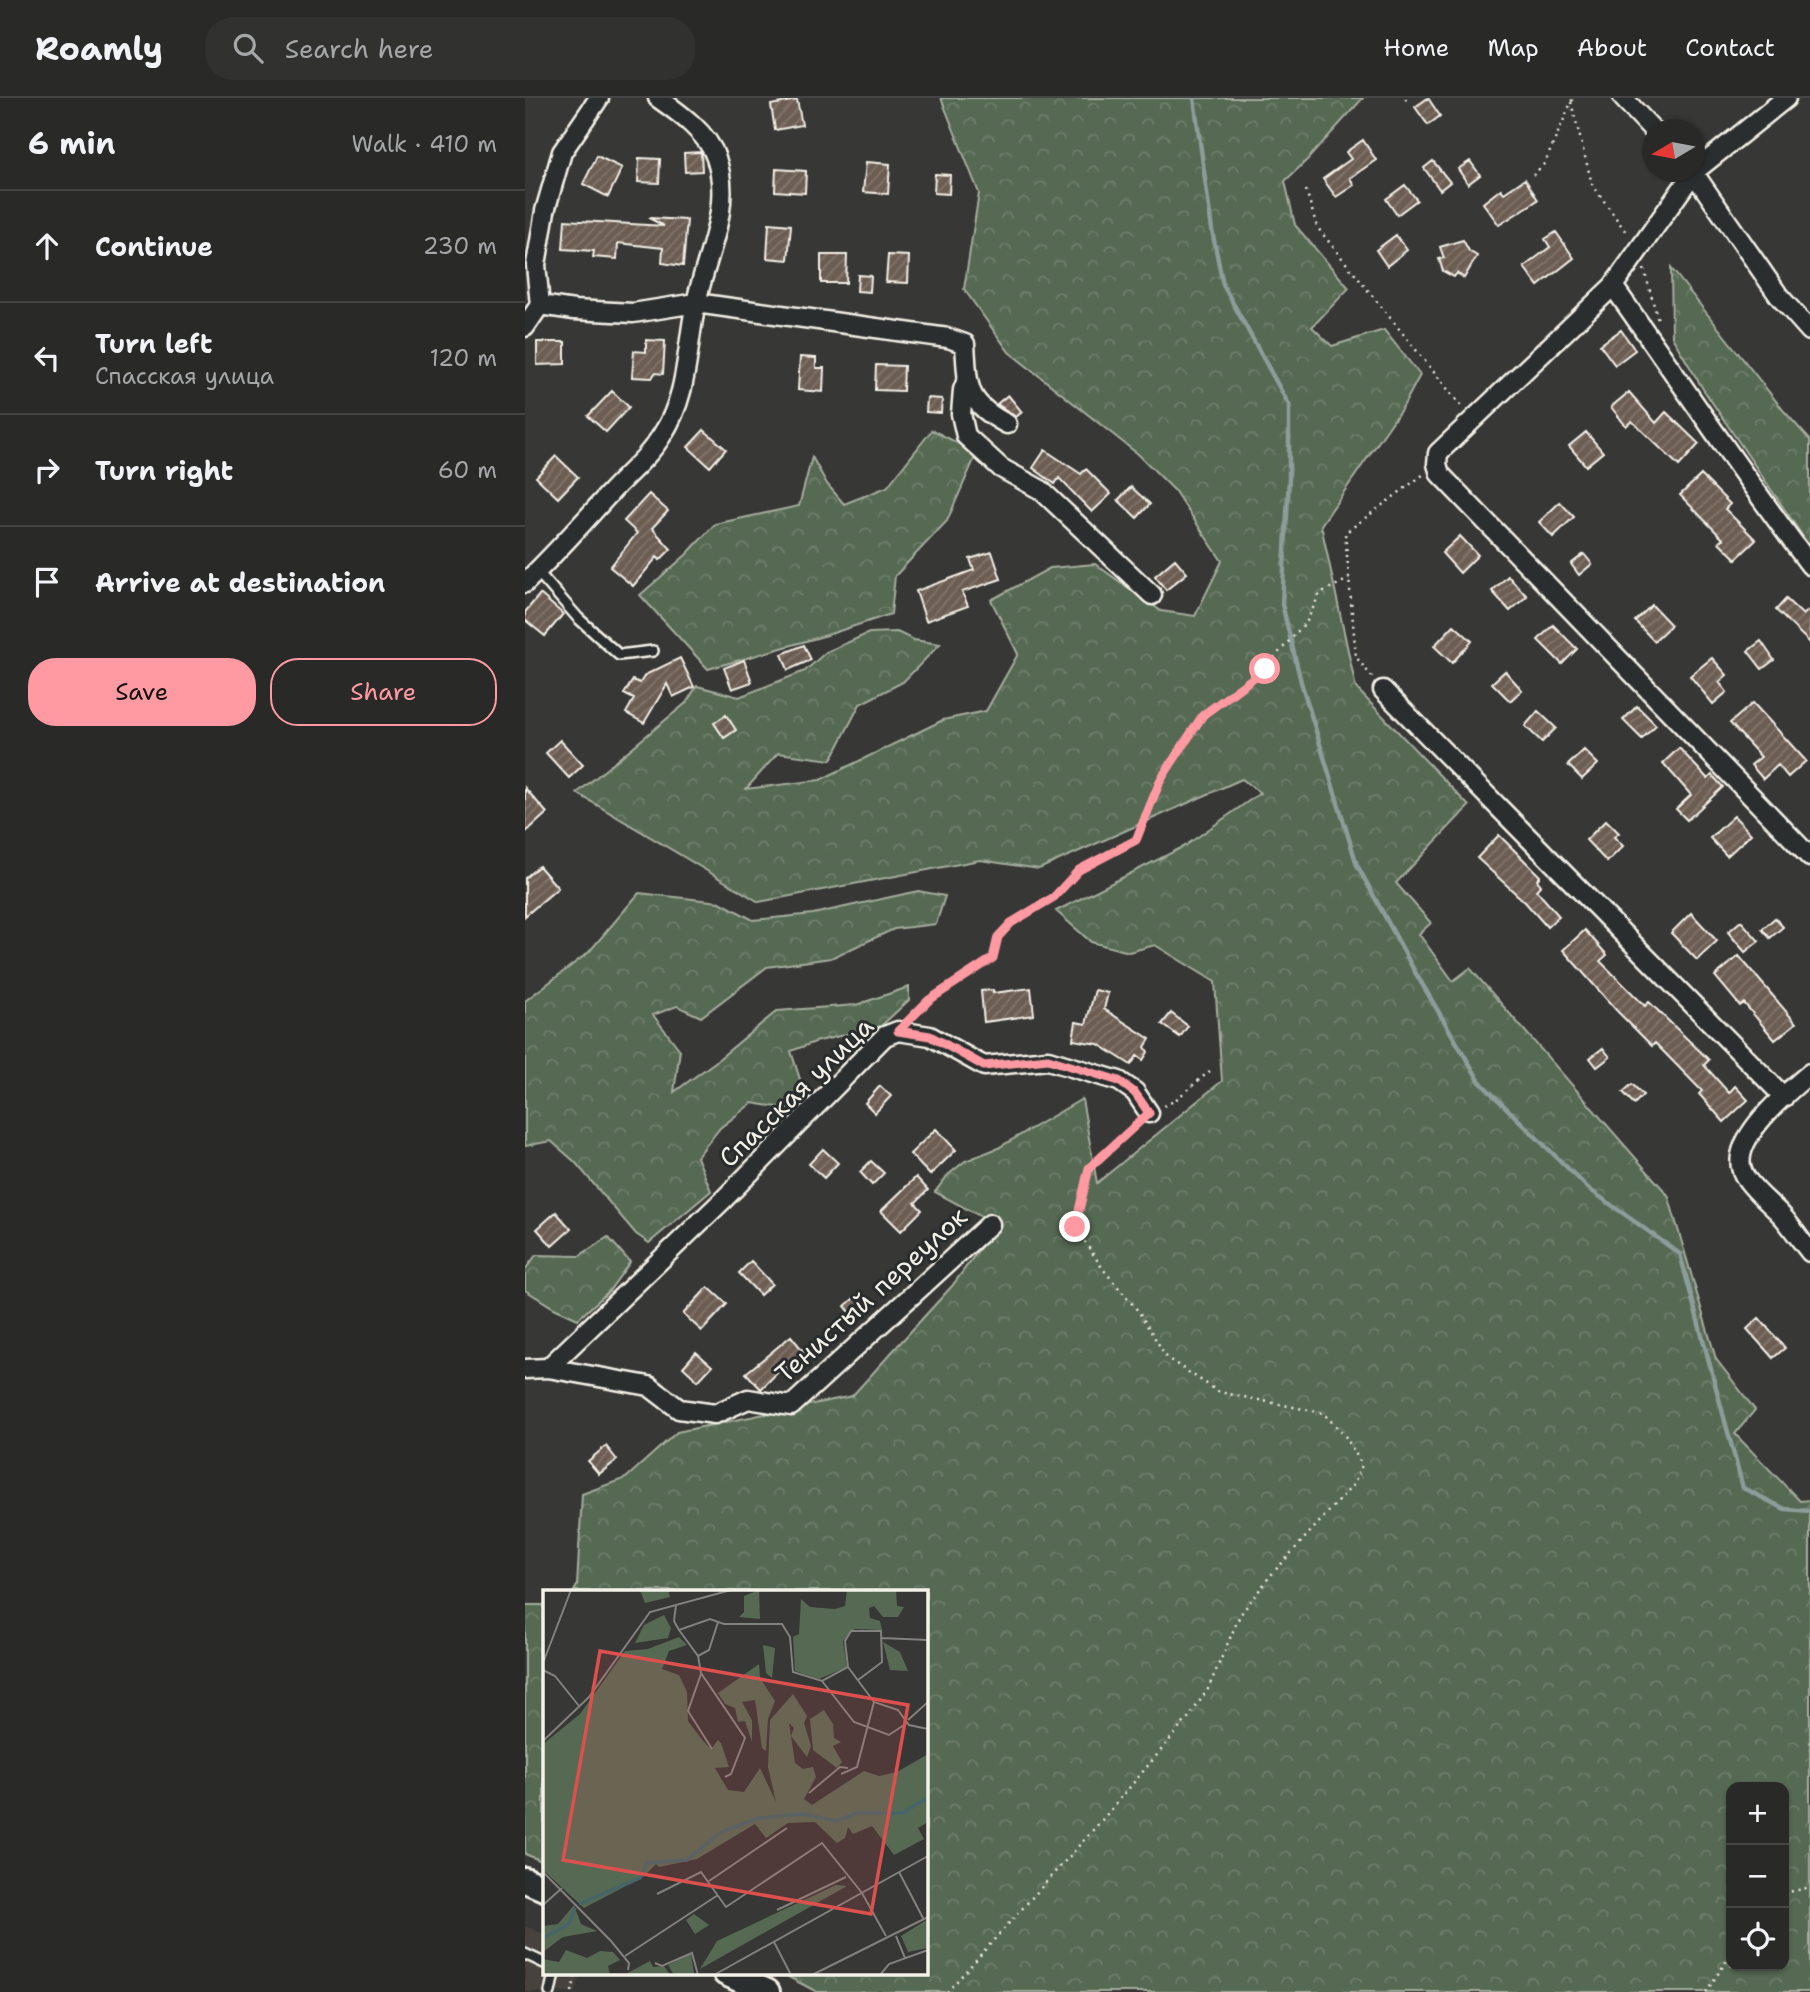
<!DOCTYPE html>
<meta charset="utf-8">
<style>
:root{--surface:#292928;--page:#313130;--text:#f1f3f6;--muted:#a5a6a8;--line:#454545;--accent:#ff9aa2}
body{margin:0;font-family:"Shantell Sans",sans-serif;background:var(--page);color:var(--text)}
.controls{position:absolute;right:21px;bottom:21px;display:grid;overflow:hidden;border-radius:14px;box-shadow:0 2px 5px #0004}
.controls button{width:63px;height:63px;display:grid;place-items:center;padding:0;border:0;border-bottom:2px solid var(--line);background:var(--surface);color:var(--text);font:35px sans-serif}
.compass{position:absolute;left:1117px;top:21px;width:63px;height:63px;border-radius:50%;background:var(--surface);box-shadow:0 2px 5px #0004;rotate:260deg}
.stop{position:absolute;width:21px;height:21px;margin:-16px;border:5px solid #ff9aa2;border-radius:50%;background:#fff}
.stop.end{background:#ff9aa2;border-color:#fff;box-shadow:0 2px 7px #0008}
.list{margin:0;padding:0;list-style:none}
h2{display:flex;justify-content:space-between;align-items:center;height:91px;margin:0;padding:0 28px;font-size:30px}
h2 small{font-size:23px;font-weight:400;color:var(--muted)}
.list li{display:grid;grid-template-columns:46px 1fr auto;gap:21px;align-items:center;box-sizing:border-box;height:112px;padding:0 28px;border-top:2px solid var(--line)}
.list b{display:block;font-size:26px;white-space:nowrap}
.list p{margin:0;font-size:23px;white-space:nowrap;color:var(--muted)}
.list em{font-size:23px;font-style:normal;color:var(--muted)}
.actions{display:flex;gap:14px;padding:21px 28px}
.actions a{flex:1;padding:16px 0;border:2px solid var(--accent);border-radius:28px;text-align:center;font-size:24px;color:var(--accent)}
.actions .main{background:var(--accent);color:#111}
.icon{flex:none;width:38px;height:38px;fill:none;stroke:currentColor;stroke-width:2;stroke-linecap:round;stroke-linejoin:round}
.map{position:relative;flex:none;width:1285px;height:1894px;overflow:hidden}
header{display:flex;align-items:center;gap:42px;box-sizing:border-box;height:98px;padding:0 35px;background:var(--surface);border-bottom:2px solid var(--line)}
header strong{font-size:33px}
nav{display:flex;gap:38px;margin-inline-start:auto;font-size:24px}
.search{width:490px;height:63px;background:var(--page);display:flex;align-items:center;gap:18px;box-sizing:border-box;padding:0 24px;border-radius:28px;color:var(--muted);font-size:26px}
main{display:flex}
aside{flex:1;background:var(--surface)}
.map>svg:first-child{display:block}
.built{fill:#47423e}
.forest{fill:url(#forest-crowns);stroke:#a5ad9e;stroke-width:2;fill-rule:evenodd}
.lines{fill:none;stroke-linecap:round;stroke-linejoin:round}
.stream{stroke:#8c9d9b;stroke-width:4.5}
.building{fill:url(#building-hatch);stroke:#f4f1e8;stroke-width:2}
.service-casing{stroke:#f4f1e8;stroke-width:14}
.minor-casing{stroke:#f4f1e8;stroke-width:23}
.secondary-casing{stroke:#f4f1e8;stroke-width:30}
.path{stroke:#f4f1e8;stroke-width:2.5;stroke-dasharray:2 5;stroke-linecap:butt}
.service{stroke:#2a2d2e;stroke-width:9}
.minor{stroke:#2a2d2e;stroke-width:18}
.secondary{stroke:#2a2d2e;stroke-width:24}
.route{stroke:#ff9aa2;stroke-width:9}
.labels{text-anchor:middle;stroke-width:6;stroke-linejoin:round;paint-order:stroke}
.street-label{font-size:26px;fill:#f4f1e8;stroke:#2a2d2e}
.inset-river{fill:none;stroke:#466568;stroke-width:3.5}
.inset-road{fill:none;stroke:#83817d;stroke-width:2}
.view{fill:#dc504e;fill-opacity:0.15;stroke:#dc504e;stroke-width:3.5}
.inset-edge{fill:none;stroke:#f4f1e8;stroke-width:3.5}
</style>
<header>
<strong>Roamly</strong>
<div class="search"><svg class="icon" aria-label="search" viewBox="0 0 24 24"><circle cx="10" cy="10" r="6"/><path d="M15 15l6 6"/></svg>Search here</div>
<nav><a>Home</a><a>Map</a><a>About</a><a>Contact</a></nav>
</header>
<main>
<aside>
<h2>6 min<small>Walk · 410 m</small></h2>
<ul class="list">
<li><svg class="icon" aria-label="ahead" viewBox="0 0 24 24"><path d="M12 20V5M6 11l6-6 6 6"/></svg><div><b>Continue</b></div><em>230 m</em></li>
<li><svg class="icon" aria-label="left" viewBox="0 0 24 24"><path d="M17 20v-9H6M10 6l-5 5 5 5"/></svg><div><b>Turn left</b><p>Спасская улица</p></div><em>120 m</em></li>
<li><svg class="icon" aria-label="right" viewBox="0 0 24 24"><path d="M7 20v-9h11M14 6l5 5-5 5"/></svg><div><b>Turn right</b></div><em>60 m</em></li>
<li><svg class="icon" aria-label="arrive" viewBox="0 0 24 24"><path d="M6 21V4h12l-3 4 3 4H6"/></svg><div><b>Arrive at destination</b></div></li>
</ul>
<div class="actions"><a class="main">Save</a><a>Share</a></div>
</aside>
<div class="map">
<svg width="1285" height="1894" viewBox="0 0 1285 1894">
<defs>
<pattern id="forest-crowns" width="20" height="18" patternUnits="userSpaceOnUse" patternTransform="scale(1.75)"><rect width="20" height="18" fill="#566953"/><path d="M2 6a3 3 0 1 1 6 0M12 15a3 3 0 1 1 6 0" fill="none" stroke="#6f7f6c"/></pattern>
<pattern id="building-hatch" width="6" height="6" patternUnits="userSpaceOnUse" patternTransform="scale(1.75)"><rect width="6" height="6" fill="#6c5d53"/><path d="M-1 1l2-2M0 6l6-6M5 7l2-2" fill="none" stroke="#82756c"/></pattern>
</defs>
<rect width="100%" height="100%" fill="#373735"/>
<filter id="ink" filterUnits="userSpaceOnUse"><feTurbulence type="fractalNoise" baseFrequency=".0143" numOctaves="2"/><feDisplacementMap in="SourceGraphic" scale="14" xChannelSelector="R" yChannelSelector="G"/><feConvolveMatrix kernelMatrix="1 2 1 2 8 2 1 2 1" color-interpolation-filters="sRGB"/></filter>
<g filter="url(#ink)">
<!-- built -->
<path class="built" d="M0 1828 19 1836V1875H55L51 1894H0Z"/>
<!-- forest -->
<path class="forest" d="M416 0H838L782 62 760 83 770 127 824 190 787 229 807 248 859 232 895 277 879 307 796 427 831 590 944 708 871 785 906 825 894 836 928 883 945 870 1143 1097 1191 1261 1230 1312 1210 1336 1275 1403 1285 1402V1894H292L256 1875H401V1493H49L52 1488 57 1396 101 1380 152 1334 327 1298 427 1188 472 1127 410 1094 423 1077 440 1063 473 1050 557 1001 572 1085 697 983 690 884 630 847 604 854 566 844 531 813 660 748 735 695 717 681 514 771 455 762 234 804 52 695 161 605 172 588 214 599 280 573 301 554 344 535 372 534 389 542 415 546 378 584 335 606 306 662 253 655 221 691 295 682 418 622 461 613 493 556 466 502 525 470 570 466 636 513 670 518 697 463 649 392 614 357 484 254 439 191 454 95ZM1206 1689H1259V1868H1206Z
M1146 170 1259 313 1285 342V449L1178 291 1147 239Z
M407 332 452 355 422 423 370 478 366 516 302 537 183 571 115 497 161 457 190 426 274 408 287 359 302 386 319 406 362 389Z
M393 793 420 798 411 826 369 831 306 860 242 869 176 919 152 908 128 917 155 952 149 994 190 964 252 913 331 907 384 889V902L356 928 290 944 266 953 280 997 265 1011 227 1005 195 1030 172 1059 186 1093 124 1145 111 1136 50 1064 26 1043 0 1048V903L64 854 114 795 195 804 228 822 288 816Z
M83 1139 105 1164 84 1193 53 1221 29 1210 0 1192V1172L11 1157 54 1158Z
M0 1507H19V1764L0 1756Z"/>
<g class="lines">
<!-- stream -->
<path class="stream" d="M669 0 687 132 698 187 764 307V380L757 506 776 584 832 767 890 874 955 984 1064 1091 1155 1156 1218 1390 1260 1411 1285 1413"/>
</g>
<!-- building -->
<path class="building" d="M903 0 915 18 903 27 890 9Z
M272 2 277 27 250 32 246 7Z
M838 42 851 62 825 80 829 87 811 99 798 81 826 61 821 54Z
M176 54 177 73 160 74 159 55Z
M72 58 97 70 83 99 58 86Z
M114 60 135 61 134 85 113 84Z
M908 63 925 84 915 92 899 70Z
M945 63 955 77 943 86 933 71Z
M341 64 365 66 363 96 338 94Z
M251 71 281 73 280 95 250 93Z
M410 76 425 77 424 96 409 95Z
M1000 81 1013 102 974 127 958 105 976 91 979 95Z
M880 87 892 102 872 117 861 101Z
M124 120 162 122 158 168 137 165 138 150 93 145 92 161 68 159 69 153 38 151 40 122 139 128Z
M244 125 266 127 263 162 242 160Z
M1031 134 1049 160 1013 188 999 169 1025 149 1020 141Z
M871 137 882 152 862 168 851 152Z
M938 142 944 153 952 158 939 180 932 175 929 179 918 173 914 161 919 160 915 149Z
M296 157H322L321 185H296Z
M363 157 384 158 383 185 361 184Z
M333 177 346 178 345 194 332 193Z
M1096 232 1110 252 1090 267 1075 247Z
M121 242 140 243 138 276 130 275 127 280 107 279 109 253 121 254Z
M12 244H40V266L12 267Z
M275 259 291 260V270H299L298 294 273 292Z
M351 267 379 268 378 293 350 292Z
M87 293 104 309 81 334 63 318Z
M1104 294 1131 325 1141 314 1174 346 1154 368 1107 323 1101 328 1086 309Z
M483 297 497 314 491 319 472 306Z
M402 300 417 301 416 315 401 314Z
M179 332 201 351 185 369 163 349Z
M1061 334 1078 354 1061 368 1044 348Z
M520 352 556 376 561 371 586 396 567 414 534 380 530 386 508 370Z
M31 358 53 379 33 400 11 379Z
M1176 377 1205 406 1200 411 1231 442 1211 461 1194 444 1198 441 1155 397Z
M606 389 625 406 612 420 593 402Z
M124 396 143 413 127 430 146 451 135 462 132 459 108 488 85 469 112 435 99 423Z
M1035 404 1049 419 1028 439 1014 424Z
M935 438 953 457 935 475 917 455Z
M467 454 476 481 437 494 443 508 401 523 391 493 449 472 445 461Z
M1059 456 1067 466 1054 477 1046 466Z
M650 461 662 475 641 492 630 478Z
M983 478 1002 498 985 513 967 493Z
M15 496 38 516 20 538 0 522V514Z
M1261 501 1278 517 1285 511V545L1251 512Z
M1127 507 1146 527 1129 543 1110 523Z
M929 527 947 543 927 565 909 548Z
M1028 527 1052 551 1037 566 1013 542Z
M1236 543 1249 562 1237 571 1223 553Z
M279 547 286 562 263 572 257 556Z
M155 560 169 589 148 599 142 586 119 625 101 615 109 601 99 596 108 582 115 585 120 577Z
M1187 560 1202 577 1194 584 1202 594 1188 606 1165 578Z
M219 562 227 584 207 591 199 570Z
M980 573 997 592 985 603 967 585Z
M1228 605 1281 663 1263 679 1253 667 1238 681 1226 667 1236 659 1205 625Z
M1112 608 1131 627 1117 641 1098 622Z
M1013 613 1031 630 1017 644 1000 628Z
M201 617 211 632 199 640 189 625Z
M35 642 58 667 44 680 21 655Z
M1154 650 1183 681 1187 677 1198 689 1162 722 1151 711 1166 697 1138 665Z
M1059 652 1073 666 1057 681 1043 667Z
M0 690 22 715 0 735Z
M1209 718 1226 736 1202 758 1185 740Z
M1081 722 1094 735 1089 739 1098 748 1082 764 1061 742Z
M974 737 1015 778 1012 782 1016 787 1011 792 1034 818 1022 829 1000 804 952 760Z
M14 768 33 790 0 818V780Z
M1166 815 1192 843 1172 862 1146 835Z
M1250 820 1258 829 1245 840 1237 831Z
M1216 823 1234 843 1220 854 1203 834Z
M1060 832 1082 857 1075 863 1120 908 1124 904 1184 962 1179 967 1204 995 1210 988 1223 1002 1199 1024 1174 996 1177 993 1130 945 1127 948 1092 913 1038 852Z
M1214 858 1271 925 1250 942 1219 905 1215 908 1190 878Z
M506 890 509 917 459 924 456 893 468 892V895Z
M570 892 583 895 579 911 625 941 620 949 623 954 618 962 612 958 606 967 573 946 548 942 551 924 561 926Z
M646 915 663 928 655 939 637 926Z
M1078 950 1085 959 1072 969 1065 960Z
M1107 986 1118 997 1109 1006 1098 994Z
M355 988 366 998 350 1015 340 1005Z
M411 1031 431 1052 405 1077 385 1056Z
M298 1051 313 1065 299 1080 284 1066Z
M346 1063 359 1075 347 1087 335 1074Z
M391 1079 403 1092 390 1105 397 1112 376 1133 356 1113Z
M31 1114 46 1131 27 1148 12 1131Z
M226 1163 247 1186 235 1197 214 1175Z
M183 1189 202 1206 177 1233 158 1216Z
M336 1194 346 1206 330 1220 320 1208Z
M1234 1220 1260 1250 1248 1260 1222 1231Z
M266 1238 283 1259 265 1275 259 1268 236 1291 221 1275Z
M171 1254 187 1268 173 1283 158 1269Z
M81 1348 92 1362 74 1376 63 1363Z"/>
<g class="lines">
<defs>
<path id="service" d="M12 473 53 520 94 557 128 553
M0 1856 19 1865
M25 1894 29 1875"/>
<path id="minor" d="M1098 0 1128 32
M1170 73 1261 0
M1168 74 1254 198 1285 233
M1169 74 1088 188 913 355 912 366 915 376 1285 759
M1088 188C1154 281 1216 376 1285 467
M15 207 49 212 108 215 171 205 423 240 440 246C443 289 440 304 482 326
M0 229 15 207 11 167 20 113 37 54 74 0
M441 284 438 292 436 316 441 338 476 370 516 392 627 497
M0 485C30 456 56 427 84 396 102 376 123 360 137 337 164 296 161 251 171 205 181 157 208 109 191 60 183 35 153 14 133 0
M858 592 1259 999
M1285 975C1263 994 1200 1044 1219 1077 1228 1093 1247 1106 1259 1120 1268 1131 1276 1143 1285 1154
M23 1270 124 1288 154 1311 190 1316 223 1301 266 1308 465 1126
M0 1271 23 1270 199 1101 360 938 373 933 405 938 459 968 523 962 594 983 610 994 624 1015"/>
<path id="secondary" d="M0 1782 19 1790
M201 1875 242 1894"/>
</defs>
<!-- service casing -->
<use href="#service" class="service-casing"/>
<!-- minor casing -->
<use href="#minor" class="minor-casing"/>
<!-- secondary casing -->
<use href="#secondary" class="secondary-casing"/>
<!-- path -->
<path class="path" d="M880 2 882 0
M1046 4 1067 86 1103 137
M1008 77 1020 65 1048 0
M781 92 792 129 937 309
M1119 171 1133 222
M847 579 831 559 820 435 899 376
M388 918 404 902 468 860 473 839 486 825 529 799 554 772 611 742 636 681 678 617 739 571 782 523 795 495 824 481
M639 1008 649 1003 686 972
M1259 1795 1282 1790 1285 1792
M47 1894 51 1875
M422 1894 577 1722 664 1619 683 1591 715 1517 746 1477 829 1386 837 1367 819 1336 798 1315 694 1294 642 1260 614 1214 578 1171 550 1129 564 1070 613 1025
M1181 1894 1206 1856"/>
<!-- service -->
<use href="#service" class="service"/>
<!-- minor -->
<use href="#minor" class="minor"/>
<!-- secondary -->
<use href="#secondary" class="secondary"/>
</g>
</g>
<g class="lines" filter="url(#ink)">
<!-- route -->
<path class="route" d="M550 1129 564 1070 624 1015 610 995 594 983 523 961 459 968 405 938 373 933 404 902 468 860 473 839 486 825 529 799 554 772 611 742 636 681 678 617 740 571"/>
</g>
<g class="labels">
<!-- street labels -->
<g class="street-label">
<text transform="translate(271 994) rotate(-44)" y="9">Спасская улица</text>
<text transform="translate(346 1197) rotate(-42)" y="9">Тенистый переулок</text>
</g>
</g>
<!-- overview -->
<g transform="translate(18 1492)">
<rect width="385" height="385" fill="#373735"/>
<path d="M97 0H125L127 7 102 13Z" fill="#566953"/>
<path d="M304 0H353L354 16 361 17 355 27H340L331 16 326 18 327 28 337 31 339 40 312 39 300 51 304 77 276 89 252 81 250 47 256 44 258 9 267 17 292 19 302 16ZM121 25 128 38 125 48 92 53 101 35ZM136 47 144 55 126 61 119 79 136 85 144 102 145 131 160 151 168 159 175 150 178 153 186 177 172 178 185 200 201 202 217 178 233 212 225 177 227 130 250 104 264 126 261 133 268 156 264 167 248 146 251 138 246 133 252 173 260 179 270 177 273 187 261 209 269 215 321 181 336 186 354 182 385 164V232L375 238 381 249 351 265 329 236 310 244 305 237 302 248 294 253 272 232 245 233 223 248 212 234 154 269 116 277 113 274 100 287 41 318 0 280V154L37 124 82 61 105 59ZM340 52 357 62 365 81 347 80ZM220 55 232 58 229 88 223 83ZM216 74 217 88 232 111 225 129 223 161 219 158 212 110 199 112 209 130V152L202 131 195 132 192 118 182 114 175 103ZM281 120 290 134 291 148 298 152 290 156 299 172 294 178 270 160 267 129ZM293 295 304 296 157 379 174 351ZM31 315 38 334 54 341 20 347 0 362V336L15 334ZM151 324 166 335 152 344 143 330ZM385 329V358L365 362 358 346ZM23 360 44 368 57 361 70 362 77 370 65 376 67 385H0V369L16 372ZM148 364 151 384 131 385 125 375ZM107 371 110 377 121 376 127 385H81Z" fill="#566953"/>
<path d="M216 0 217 29 196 27 201 22V6Z" fill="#566953"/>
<path class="inset-river" d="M36 314 97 288 104 273 144 270 178 242 216 228 261 224 293 231 314 223H359L385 208M0 348 26 334 32 318"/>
<path class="inset-road" d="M133 15 131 31 136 40 167 29 181 34H239L247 47 250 82 279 91 305 77 302 51 308 41H338L339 72 315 90M136 40 155 66 158 83 202 148 188 184 182 187M339 48 385 50M155 66 166 60 175 32M0 73 28 0M305 77 331 112 355 120 366 135 385 139M0 80 12 86 36 116M158 84 145 121 169 159M279 91 311 132 346 145 364 133M365 130 385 112M0 151 46 107 107 22 188 0M298 184 314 177 331 112M266 203 297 177 305 178M0 282 68 351 86 373 85 380M356 282 381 330M166 291 244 238M114 304 158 282 183 317 279 253 319 303 343 346M0 315 19 298M234 320 303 287M353 346 362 368M231 352 248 385M82 366 175 305M112 373 119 376 149 363 155 385M171 385 385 266M269 385 385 327M337 385 346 374 385 360"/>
<path class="view" d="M57 61 365 115 328 324 20 270Z"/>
<rect width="385" height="385" class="inset-edge"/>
</g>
</svg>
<div class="controls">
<button>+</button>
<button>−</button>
<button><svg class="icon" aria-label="locate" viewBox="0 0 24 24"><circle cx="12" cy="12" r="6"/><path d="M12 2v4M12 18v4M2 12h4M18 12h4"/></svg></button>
</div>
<svg class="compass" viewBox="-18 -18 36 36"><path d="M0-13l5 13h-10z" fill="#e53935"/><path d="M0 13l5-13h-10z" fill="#a5a6a8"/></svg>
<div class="stop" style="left:740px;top:571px"></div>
<div class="stop end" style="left:550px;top:1129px"></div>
</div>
</main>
